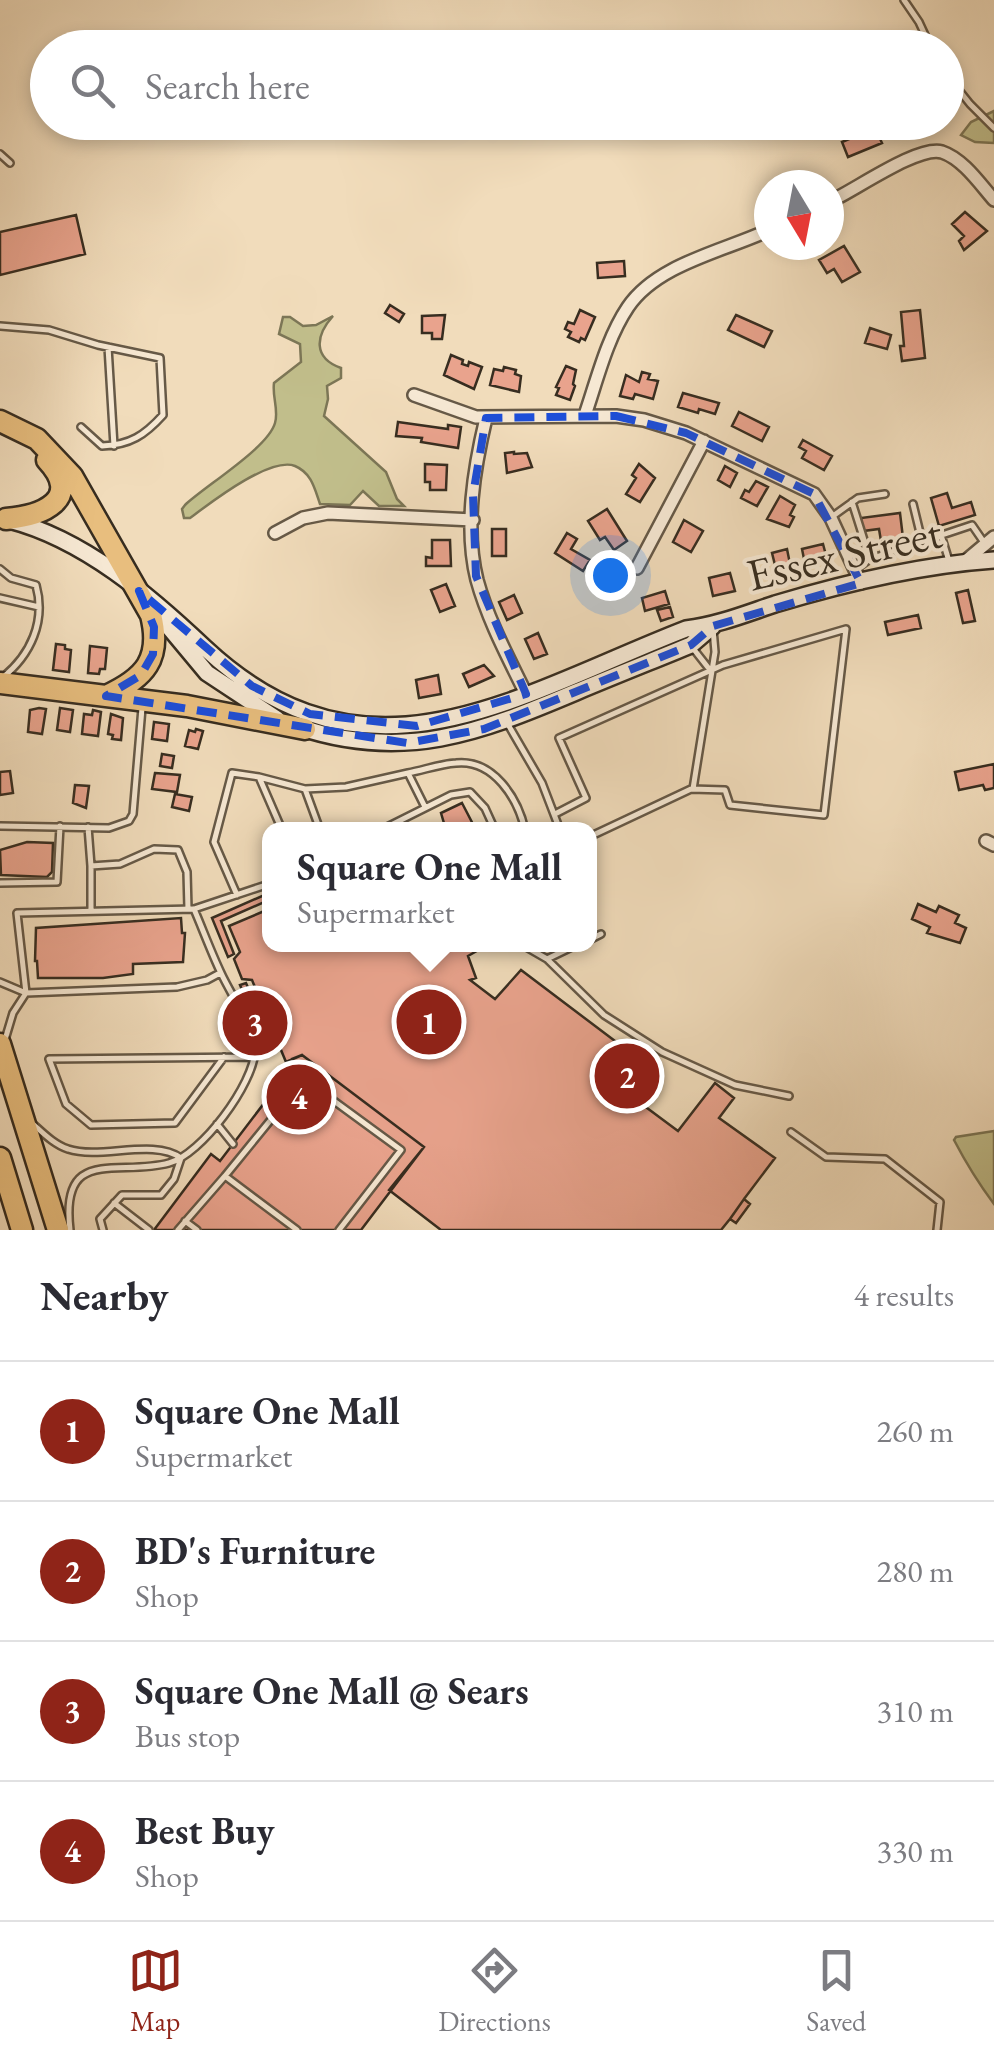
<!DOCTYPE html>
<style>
:root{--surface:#fff;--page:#f2f2f3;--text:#2b2b33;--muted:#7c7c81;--line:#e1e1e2;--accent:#8f2418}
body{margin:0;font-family:"EB Garamond",serif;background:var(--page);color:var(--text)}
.compass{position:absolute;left:754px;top:170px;width:90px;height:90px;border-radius:50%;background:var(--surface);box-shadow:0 5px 15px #0003;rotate:170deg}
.you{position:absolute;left:610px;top:575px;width:35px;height:35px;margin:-25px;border:8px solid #fff;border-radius:50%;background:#1a73e8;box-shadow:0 0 0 15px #1a73e833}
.badge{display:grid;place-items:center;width:65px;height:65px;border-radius:50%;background:var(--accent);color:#fff;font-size:32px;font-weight:700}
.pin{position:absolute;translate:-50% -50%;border:5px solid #fff;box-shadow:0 2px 10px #0006}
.popup{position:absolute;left:262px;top:822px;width:335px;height:130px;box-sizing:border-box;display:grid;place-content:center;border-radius:20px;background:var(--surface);filter:drop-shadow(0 2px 8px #0005);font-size:32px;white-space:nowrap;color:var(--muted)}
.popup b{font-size:38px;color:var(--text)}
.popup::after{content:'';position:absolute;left:50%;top:100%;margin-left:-20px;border:20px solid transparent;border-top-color:var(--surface)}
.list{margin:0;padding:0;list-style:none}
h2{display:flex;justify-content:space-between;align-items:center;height:130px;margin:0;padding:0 40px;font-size:42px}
h2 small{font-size:32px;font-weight:400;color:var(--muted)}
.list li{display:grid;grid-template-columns:65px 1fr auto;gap:30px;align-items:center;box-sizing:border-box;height:140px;padding:0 40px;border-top:2px solid var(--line)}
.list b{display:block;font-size:38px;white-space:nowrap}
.list p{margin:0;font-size:32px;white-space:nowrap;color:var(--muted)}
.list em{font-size:32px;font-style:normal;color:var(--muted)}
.icon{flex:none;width:55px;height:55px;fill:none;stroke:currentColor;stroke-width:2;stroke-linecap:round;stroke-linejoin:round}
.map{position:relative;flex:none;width:994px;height:1230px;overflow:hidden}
.search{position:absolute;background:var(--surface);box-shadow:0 5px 15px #0003;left:30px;right:30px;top:30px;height:110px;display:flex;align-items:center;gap:25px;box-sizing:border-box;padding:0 35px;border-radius:55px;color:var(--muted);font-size:38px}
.sheet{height:690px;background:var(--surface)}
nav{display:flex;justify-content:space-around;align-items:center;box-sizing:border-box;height:140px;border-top:2px solid var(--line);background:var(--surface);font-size:28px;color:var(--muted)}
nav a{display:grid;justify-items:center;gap:5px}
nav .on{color:var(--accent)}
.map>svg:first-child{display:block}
.green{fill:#c1be8b;stroke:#7c7656;stroke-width:2.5}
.building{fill:#e9a38d;stroke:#372d20;stroke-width:2.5}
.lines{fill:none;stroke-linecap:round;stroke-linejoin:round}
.lane-casing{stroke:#665947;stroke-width:10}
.street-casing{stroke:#665947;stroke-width:16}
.secondary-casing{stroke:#372d20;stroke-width:20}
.highway-casing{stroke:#372d20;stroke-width:25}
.path{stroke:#372d20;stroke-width:2.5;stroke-dasharray:2.5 5;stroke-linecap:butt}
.lane{stroke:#f6e8d3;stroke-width:5}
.street{stroke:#f6e8d3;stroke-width:11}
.secondary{stroke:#f6e8d3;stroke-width:15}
.highway{stroke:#e8be7e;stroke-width:20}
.marked{fill:none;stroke:#1d4ed8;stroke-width:8;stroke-dasharray:20 12;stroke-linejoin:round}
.labels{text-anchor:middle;stroke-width:8;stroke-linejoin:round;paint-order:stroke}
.street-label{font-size:45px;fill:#372d20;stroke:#f6e8d3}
</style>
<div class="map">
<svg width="994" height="1230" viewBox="0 0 994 1230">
<rect width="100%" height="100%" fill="#f1dcbb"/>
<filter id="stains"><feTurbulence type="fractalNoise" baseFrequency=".002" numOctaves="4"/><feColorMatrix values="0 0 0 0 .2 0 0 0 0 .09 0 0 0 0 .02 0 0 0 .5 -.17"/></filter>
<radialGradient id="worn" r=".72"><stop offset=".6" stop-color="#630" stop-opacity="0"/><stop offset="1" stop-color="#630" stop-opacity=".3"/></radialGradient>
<!-- green -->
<path class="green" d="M994 111V143L975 142 961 135 971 122Z
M333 316C315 336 313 358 341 368V378L327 386 328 399 324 416 386 472 397 499 404 506H379L363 491 350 505 320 504C315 490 312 473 295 466 270 456 209 504 190 518H184L182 509 185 505C205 486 268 448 275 423 279 410 272 397 274 383L301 362 300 344 279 334 283 317H290L303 326 316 325Z
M994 1131V1204C979 1184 966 1163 954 1140L956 1137Z"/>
<!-- building -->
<path class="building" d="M875 128 882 143 848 157 842 142Z
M965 212 987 231 964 250 959 241 964 236 952 224Z
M76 215 85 254 0 275V232Z
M844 246 860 272 842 282 834 269 827 273 819 260Z
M624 261 625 276 598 278 597 263Z
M390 305 404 314 399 322 385 313Z
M580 310 595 317 585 340 581 338 579 342 568 337 571 332 565 329 568 322 574 324Z
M920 310 925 358 902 361 900 346H904L901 312Z
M445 315 442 339H432V333H422V316Z
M736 315 772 331 764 347 728 330Z
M870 328 891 335 887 349 865 343Z
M451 355 463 360 462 364 468 366 469 362 482 367 474 389 444 375Z
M566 366 576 370 573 384 575 386 570 400 556 395 559 388 556 387Z
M504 367 516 370 515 374 521 376 519 392 490 385 494 369 503 371Z
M642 372 650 374 648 379 658 381 653 399 635 394 633 399 620 396 626 375 639 382Z
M683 393 719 403 715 414 699 409 698 413 678 407Z
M739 412 769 427 762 441 732 426Z
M398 422 448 429V425L461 427 458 448 421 442 422 438 396 436Z
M803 440 832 456 824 470 802 458 806 451 799 447Z
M514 452V454L527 453 532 467 507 473 505 453Z
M425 464 447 465 446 490H430V482H425Z
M639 464 655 478 640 502 626 494 636 478 632 475Z
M725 466 737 473 730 487 718 480Z
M756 481 768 487 757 506 741 498 745 490 749 492Z
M947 493 952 508 971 502 975 515 939 526 931 498Z
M780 496 795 505 790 515 794 517 789 527 767 519Z
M607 509 627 541 614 550 605 537 600 540 588 521Z
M900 513 903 538 881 541 879 529 863 531 861 518Z
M684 520 703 531 691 552 673 542Z
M492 529H506V556H492Z
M567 533 577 539 571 549 590 560 583 571 555 553Z
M432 540H450L451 566H426V557L432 558Z
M823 544 827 559 805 564 802 549Z
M787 549 792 574 778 577 772 553Z
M730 573 735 591 713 596 709 578Z
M446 584 455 606 440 612 431 590Z
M968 590 975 621 963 623 956 593Z
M665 591 669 604 645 611 642 598Z
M514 595 522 613 507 620 499 602Z
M670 607 673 617 661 621 657 610Z
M918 615 921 628 888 635 885 622Z
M538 633 547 654 534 659 525 639Z
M56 644 65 645V649L71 650 69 672 53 670Z
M90 646 107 648 105 669H100L99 674 88 673Z
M484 665 494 676 469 687 463 674Z
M438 675 441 694 419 698 416 680Z
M39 708 46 709 42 734 28 732 30 710Z
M60 708 73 710 70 732 57 730Z
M93 710 101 712 98 736 82 734 84 714 92 715Z
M111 714 123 718 121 740 112 739 113 735 108 734Z
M154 722 169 724 167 741 152 739Z
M196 729 203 731 198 749 185 746 189 730 195 732Z
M162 754 174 756 172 768 160 766Z
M994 764V788L985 790 983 785 959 790 955 772Z
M10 771 13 793 0 795V772Z
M155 773 180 775 177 792 152 789Z
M75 785 89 786 86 808 73 803Z
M175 794 192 797 189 811 172 807Z
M462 803 476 830H446L441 813Z
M27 842 53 843 52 872 47 877 1 875 0 850Z
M269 893V900L221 921 234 954 228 957 212 918Z
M918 904 936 912 939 906 959 915 955 923 966 928 960 943 927 933 930 927 912 919Z
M269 909V944H489L468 956 476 978 470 980 495 999 521 970 660 1075 639 1102 678 1131 715 1083 734 1098 719 1118 775 1158 744 1199 750 1204 736 1223 730 1219 721 1230H441L389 1190 424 1147 302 1055 286 1062 252 980 242 979 234 959 240 952 229 926Z
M181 918 182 933H185L183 962 133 964V974L103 978H38L37 961H35L36 928Z
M246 983 268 1035 263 1038 240 985Z
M302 1055 424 1147 361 1230H154L211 1154 220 1161 294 1064 292 1059Z
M744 1199 750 1204 736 1223 730 1219Z"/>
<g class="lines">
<defs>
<path id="lane" d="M904 0 919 22 931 48
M946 74 970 104 994 128
M0 154 10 163
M0 326 49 330 98 345 160 358 163 415C145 435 130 445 102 446L81 427
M108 347 114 446
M852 502 870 559 856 569
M913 504 922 541
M833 516 858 498 885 494
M941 535 949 561
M870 559 972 525 983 541
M0 569 11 578 36 585C46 621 31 655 2 678
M0 598 39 607
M692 647 710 670
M506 721 542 783 560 830
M408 773C424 770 440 764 456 763 494 759 518 799 525 830
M259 777 305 789
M693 789 715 652 713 629
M555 814 586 798 559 738 723 665 846 629 824 815 730 805 725 790 691 789 589 837
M0 826 109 828 129 821 133 814 142 708
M88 827 91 866
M320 830 305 789 346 787 408 773 425 807
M381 830 451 795 470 792 485 808 495 830
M0 883 57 882 60 826
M237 895 214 842 232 773 259 777 282 830
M91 911V866L120 864 154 849 178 850 187 872 188 909
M589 940 601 934
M521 944 547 959 604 1015 662 1052 735 1085 789 1096
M547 959 578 944
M0 982 26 993 177 987 207 980 220 973
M4 1043 13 1013 26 993 17 913 194 909 269 884
M224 1057 175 1123 91 1125 66 1104 49 1059 254 1057
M217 1124 233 1144
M34 1125C44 1134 55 1145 68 1149 101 1160 153 1138 181 1158
M791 1132 826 1157 885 1159 940 1202 937 1230
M225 1176 304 1079 401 1150 339 1230
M114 1203 149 1230
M185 1221 197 1230
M70 1230C60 1145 118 1177 169 1163 201 1155 254 1084 255 1050 255 1030 230 993 221 973 211 952 203 930 194 909
M103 1230 100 1219 122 1195H161L174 1179 181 1158
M178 1230 225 1176 297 1230"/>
<path id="street" d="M829 202C854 191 918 145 942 152 963 159 980 184 994 200
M414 395 476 417 616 416 644 420 686 433 814 494 831 518 861 583
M585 415C597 380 607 338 628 307 657 264 724 251 769 230
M486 418C474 468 464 528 477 580 488 620 508 657 526 694
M275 533 303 518 328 513 473 520
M963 563 994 537
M637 568 704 441
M986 841 994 845"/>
<path id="secondary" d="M9 520C84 539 150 596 205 648 367 799 516 695 686 629 718 625 745 614 775 604 845 583 921 565 994 560
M157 613 207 673 277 719
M299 727C404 762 479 733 576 692 614 676 652 661 691 645L713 626"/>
<path id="highway" d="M0 421 37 439 72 476 151 615C162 659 145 678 106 696
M6 519C41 516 84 500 47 460
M0 683 187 706 305 729
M0 1044 58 1230
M0 1158 22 1230"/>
</defs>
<!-- lane casing -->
<use href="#lane" class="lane-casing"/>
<!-- street casing -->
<use href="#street" class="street-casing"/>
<!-- secondary casing -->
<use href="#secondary" class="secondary-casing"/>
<!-- highway casing -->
<use href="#highway" class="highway-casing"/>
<!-- path -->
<path class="path" d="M573 829 574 830"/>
<!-- lane -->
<use href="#lane" class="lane"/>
<!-- street -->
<use href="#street" class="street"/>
<!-- secondary -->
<use href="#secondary" class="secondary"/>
<!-- highway -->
<use href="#highway" class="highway"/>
</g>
<!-- marked area -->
<path class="marked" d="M616 416 686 433 814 494 861 583 713 626 691 645 484 729 407 743 106 696 141 675 153 654 154 627 139 591 252 686 310 714 417 726 526 694 476 576 473 495 486 418Z"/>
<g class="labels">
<!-- street labels -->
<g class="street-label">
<text transform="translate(844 553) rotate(-13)" y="16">Essex Street</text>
</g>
</g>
<rect width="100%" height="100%" filter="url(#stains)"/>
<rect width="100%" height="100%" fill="url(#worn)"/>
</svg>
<svg class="compass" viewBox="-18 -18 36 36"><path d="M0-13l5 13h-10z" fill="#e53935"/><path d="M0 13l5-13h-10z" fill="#7c7c81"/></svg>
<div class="you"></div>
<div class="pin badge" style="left:429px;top:1022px">1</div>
<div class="popup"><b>Square One Mall</b>Supermarket</div>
<div class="pin badge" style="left:627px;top:1076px">2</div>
<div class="pin badge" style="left:255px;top:1023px">3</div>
<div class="pin badge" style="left:299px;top:1097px">4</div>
<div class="search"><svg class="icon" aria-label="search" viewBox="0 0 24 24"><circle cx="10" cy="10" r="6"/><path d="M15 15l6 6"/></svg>Search here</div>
</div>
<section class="sheet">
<h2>Nearby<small>4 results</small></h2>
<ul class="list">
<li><span class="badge">1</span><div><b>Square One Mall</b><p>Supermarket</p></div><em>260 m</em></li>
<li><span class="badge">2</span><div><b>BD's Furniture</b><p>Shop</p></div><em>280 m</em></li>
<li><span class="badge">3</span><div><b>Square One Mall @ Sears</b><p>Bus stop</p></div><em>310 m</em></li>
<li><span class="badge">4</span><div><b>Best Buy</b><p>Shop</p></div><em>330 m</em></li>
</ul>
</section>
<nav>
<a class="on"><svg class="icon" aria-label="map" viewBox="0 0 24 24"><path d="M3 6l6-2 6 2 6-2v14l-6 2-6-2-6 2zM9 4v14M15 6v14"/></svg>Map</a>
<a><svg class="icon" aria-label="directions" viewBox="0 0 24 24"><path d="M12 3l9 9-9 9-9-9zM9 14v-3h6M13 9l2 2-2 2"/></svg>Directions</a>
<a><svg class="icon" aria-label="saved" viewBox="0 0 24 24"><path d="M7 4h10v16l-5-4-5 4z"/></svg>Saved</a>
</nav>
